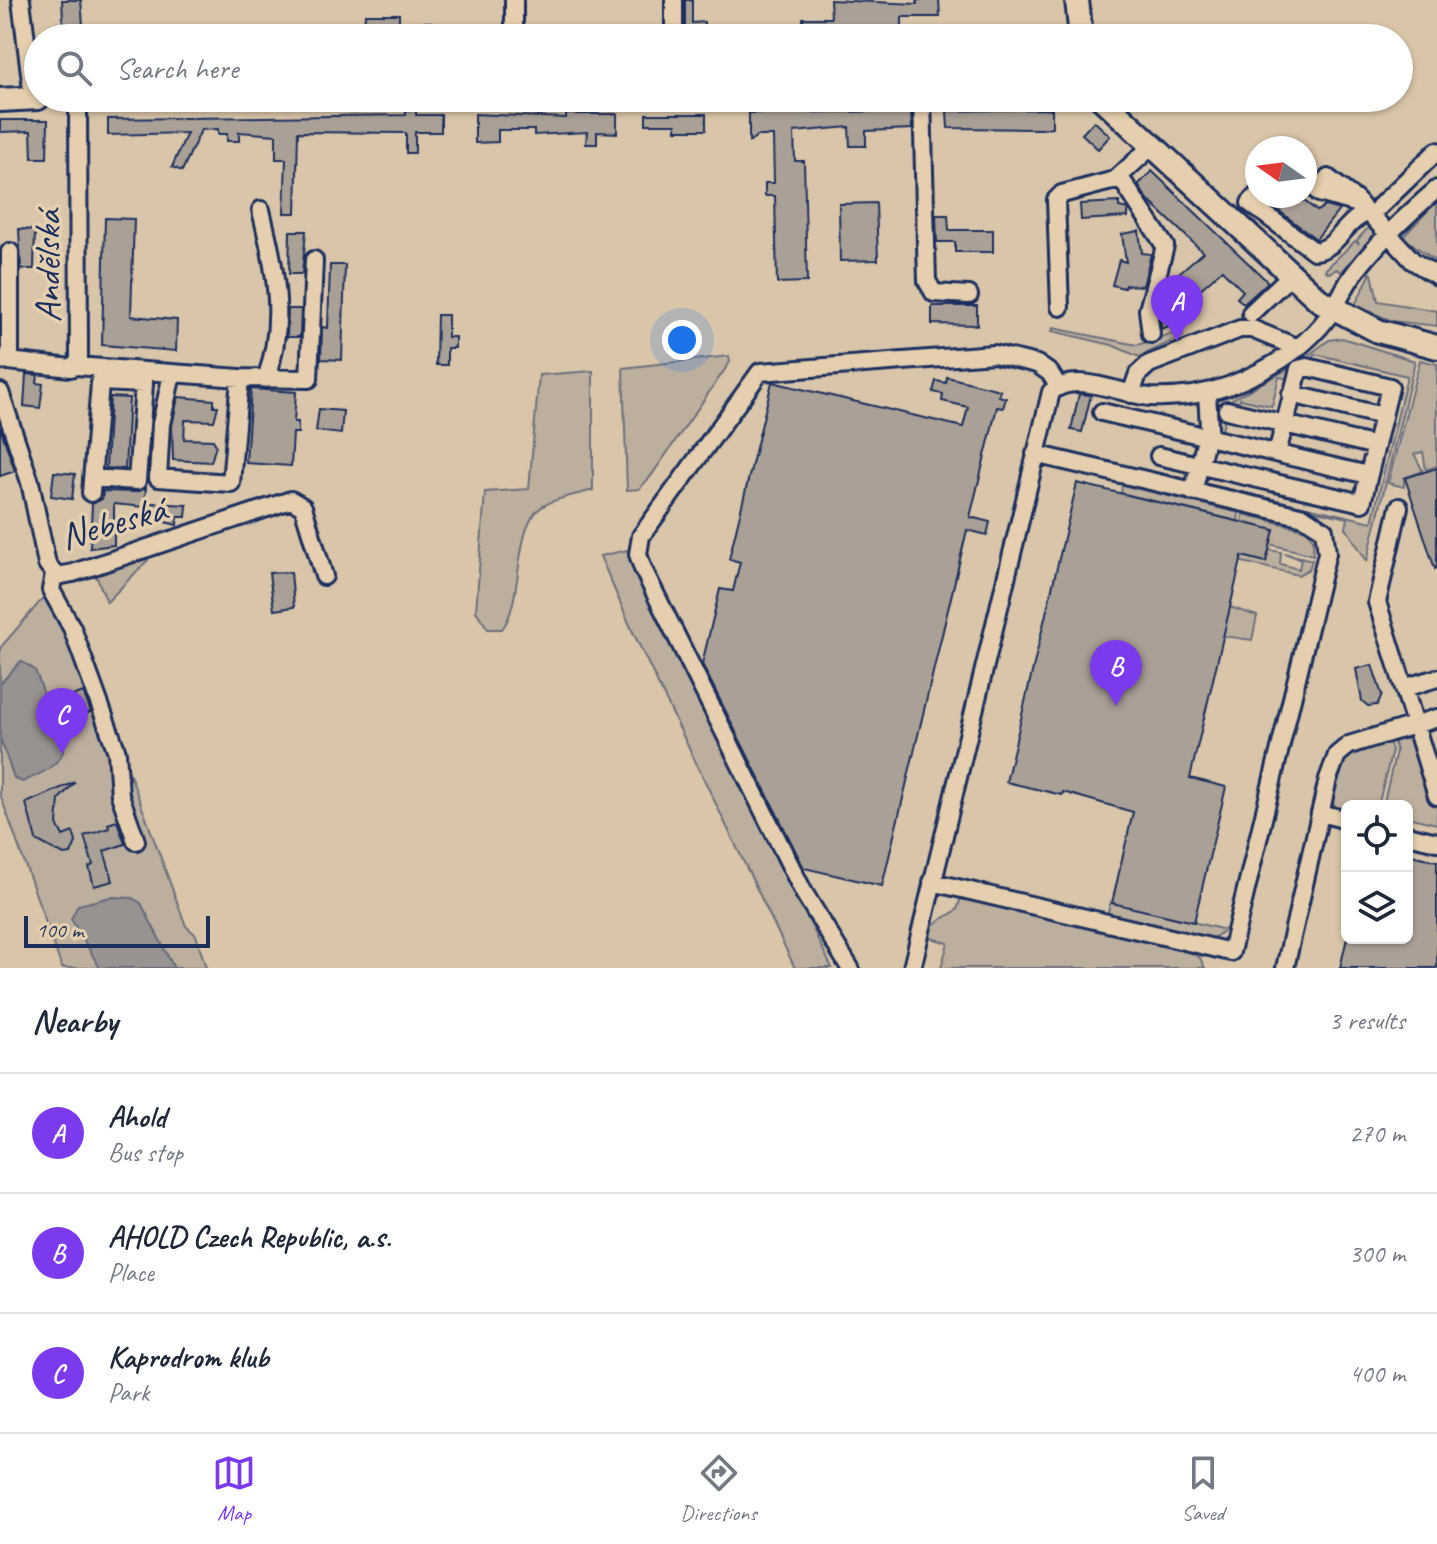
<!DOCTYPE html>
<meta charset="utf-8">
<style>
:root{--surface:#fff;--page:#f2f2f3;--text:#1f2937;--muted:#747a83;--line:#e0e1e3;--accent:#7c3aed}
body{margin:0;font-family:Caveat,sans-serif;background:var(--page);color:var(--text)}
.controls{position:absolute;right:24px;bottom:24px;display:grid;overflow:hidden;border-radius:12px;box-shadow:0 2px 6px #0004}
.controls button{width:72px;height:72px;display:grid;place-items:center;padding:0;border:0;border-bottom:2px solid var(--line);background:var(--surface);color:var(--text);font:40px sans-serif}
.compass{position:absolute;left:1245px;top:136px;width:72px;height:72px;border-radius:50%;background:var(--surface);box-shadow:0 2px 6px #0004;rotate:284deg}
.scale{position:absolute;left:24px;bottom:20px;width:186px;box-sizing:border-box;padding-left:8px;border:4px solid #1b2f5e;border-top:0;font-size:22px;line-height:28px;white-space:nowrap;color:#1b2f5e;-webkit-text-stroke:6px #e5cfae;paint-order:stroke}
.you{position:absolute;left:682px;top:340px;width:28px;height:28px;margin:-20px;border:6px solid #fff;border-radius:50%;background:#1a73e8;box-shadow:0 0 0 12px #1a73e833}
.badge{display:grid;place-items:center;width:52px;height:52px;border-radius:50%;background:var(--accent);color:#fff;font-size:26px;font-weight:700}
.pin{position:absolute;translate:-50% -66px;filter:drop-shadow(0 2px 4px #0008)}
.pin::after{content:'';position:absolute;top:42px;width:28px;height:24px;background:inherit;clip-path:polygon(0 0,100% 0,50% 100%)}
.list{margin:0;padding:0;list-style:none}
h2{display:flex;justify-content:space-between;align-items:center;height:104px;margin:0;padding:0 32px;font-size:34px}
h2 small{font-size:26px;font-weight:400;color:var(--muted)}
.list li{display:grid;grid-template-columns:52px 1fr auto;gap:24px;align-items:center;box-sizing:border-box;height:120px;padding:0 32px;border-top:2px solid var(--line)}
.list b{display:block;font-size:30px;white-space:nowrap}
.list p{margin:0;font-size:26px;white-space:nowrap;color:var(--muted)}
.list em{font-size:26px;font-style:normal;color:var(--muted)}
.icon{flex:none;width:44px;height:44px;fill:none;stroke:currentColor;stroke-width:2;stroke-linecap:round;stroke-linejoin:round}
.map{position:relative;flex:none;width:1437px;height:968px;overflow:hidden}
.search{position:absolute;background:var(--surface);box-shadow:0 2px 6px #0004;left:24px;right:24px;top:24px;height:88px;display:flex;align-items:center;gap:20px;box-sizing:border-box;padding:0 28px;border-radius:44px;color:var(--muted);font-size:30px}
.sheet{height:464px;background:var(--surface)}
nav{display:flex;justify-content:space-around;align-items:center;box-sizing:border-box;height:112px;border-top:2px solid var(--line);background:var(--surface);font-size:22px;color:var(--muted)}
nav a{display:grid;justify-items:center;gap:4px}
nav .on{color:var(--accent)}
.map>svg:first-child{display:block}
.green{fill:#bdaf9e;stroke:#6c6f7e;stroke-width:2}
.water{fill:#989290;stroke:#666a7c;stroke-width:2}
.building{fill:#aaa096;stroke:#1b2f5e;stroke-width:2}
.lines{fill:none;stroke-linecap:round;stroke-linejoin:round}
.minor-casing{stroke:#1b2f5e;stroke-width:22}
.major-casing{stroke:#1b2f5e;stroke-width:28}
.minor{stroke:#e5cfae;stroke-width:16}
.major{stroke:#e5cfae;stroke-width:22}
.labels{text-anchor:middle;stroke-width:7;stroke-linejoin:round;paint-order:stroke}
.street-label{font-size:38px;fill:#1b2f5e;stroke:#e5cfae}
</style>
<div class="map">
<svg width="1437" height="968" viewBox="0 0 1437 968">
<rect width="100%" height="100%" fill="#d9c5a9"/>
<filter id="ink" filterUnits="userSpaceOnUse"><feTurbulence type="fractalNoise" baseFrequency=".0125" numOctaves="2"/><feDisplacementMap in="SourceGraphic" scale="16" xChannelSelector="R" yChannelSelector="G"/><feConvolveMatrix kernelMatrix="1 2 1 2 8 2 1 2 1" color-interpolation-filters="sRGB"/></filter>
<g filter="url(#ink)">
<!-- green -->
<path class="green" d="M1437 201V262L1403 237Z
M1366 219 1377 230 1375 238 1341 272 1337 269 1329 273 1325 270 1355 241 1359 244 1357 240 1369 227 1363 221Z
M1368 272 1372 274 1378 301 1437 311V326L1392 321 1355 305 1370 275Z
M1053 328 1137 345 1180 331 1183 336 1139 357 1112 345 1052 331Z
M1342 338 1415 361 1367 561 1346 528 1348 518 1205 487 1203 483 1372 522 1407 376 1315 354 1312 363 1302 360 1329 340Z
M729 356 730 362 651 476 639 489 627 490 623 368Z
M1420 360 1437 364V466L1426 470 1423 452 1414 454 1423 471 1404 478V487L1388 483Z
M1292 367 1290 379 1279 377 1272 406 1240 399 1237 407 1228 405 1221 434 1216 433 1222 408 1230 400Z
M593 371V490C578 495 559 497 545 505 511 523 525 600 502 629H488L476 611 485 492 529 489 539 375Z
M1122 485 1239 513 1238 521 1121 493Z
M1243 514 1307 530 1313 539V555L1270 544 1274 530 1242 522Z
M138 550 148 560 107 602 92 566Z
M628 550 832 968H795L632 630 600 556Z
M1269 550 1281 552 1280 564 1299 569 1301 559 1284 553 1312 560 1309 569 1298 575 1234 560 1235 554 1266 562Z
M60 585 186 926 196 935 206 968H62L0 794V648L45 596Z
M1230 607 1257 616 1252 640 1223 636Z
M1393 739H1406L1414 746 1437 807V824L1407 817V806H1383L1396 751Z
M1389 740 1392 751 1378 806H1347V812L1336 808 1332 800 1346 758Z
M961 897 1190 952 1200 958 1205 968H941L948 943 931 938 929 927 957 910Z
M1111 902 1225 930 1212 939 1107 914Z"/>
<!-- water -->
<path class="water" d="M21 661 35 670 50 710 54 709C78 751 60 767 22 782L14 778 0 738V684Z
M111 897 132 898 141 903 174 968H100L71 919 78 905Z"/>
<!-- building -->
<path class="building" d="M62 0H81L84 37 64 38Z
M685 0H692V23L704 22V38H685Z
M830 0 917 4V0H939L940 17H902V38L803 37V18H831Z
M365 14H399V22H432V38H387V30H364Z
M1052 109V127L1042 129 948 128 947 111Z
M406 110H416V115H441V132H415V153H406V133L298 132 296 213H284L286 159H276V135L239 132V141H227V134H218V129L201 130 182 171 172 167 187 133 108 135V119L406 115Z
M911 111 912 129 866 131V146H850L849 127 794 132 795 161H804L807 282 777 283 775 196H765V183H774L773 136H757L749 142V113Z
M475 114 566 118V114H617V133L597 132V144H586L587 132 534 135V130H498V142L475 143Z
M646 114H706V130H676V124H646Z
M0 120H48L47 158H32L31 131 0 132Z
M1094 121 1110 136 1098 149 1082 134Z
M1152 171 1268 282 1244 304 1237 298 1243 291 1222 270 1189 299 1172 279 1203 252 1147 199 1138 185Z
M1268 196H1298L1317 211 1325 206 1339 210 1316 239 1266 201Z
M1119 202V207L1128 209V217L1081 220 1080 204Z
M876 203 878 260 840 261 839 204Z
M936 215H948L949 230H993V252H955V242H937Z
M105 218 134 219 131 316 177 320 176 351 102 345Z
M19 229 35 230 34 269H21Z
M290 231H306L302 274H289Z
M1139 231 1142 253 1151 254 1143 286 1125 285 1124 288 1112 285 1119 260 1126 262 1122 234Z
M330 265H345L342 360 321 359 322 327 328 328Z
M1186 299 1193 317 1161 329 1160 309Z
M932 306H977V325L932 324Z
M288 309H301L300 337H287Z
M437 315H448V337H455V348H447V365H436Z
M26 374 38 375 37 383 43 384 40 408 24 406Z
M947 377 1000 390 999 396 1006 398 1003 408 997 407 970 517 990 522 987 535 967 530 882 886 804 868 702 664 720 589 733 591 740 562 729 559 772 382 963 427 968 407 942 401 943 394 933 392 936 381 946 383Z
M251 389 296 392 294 422H298V433H293L291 466 246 463Z
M1079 394 1091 395 1082 432 1071 430Z
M110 397 129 398 125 469 106 468Z
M178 397 214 400V406H218L214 421 185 420 184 439 213 440 216 445 211 462 173 460 172 426Z
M319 409 343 411 341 434 316 431Z
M0 427 15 471 0 476Z
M1437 468V568L1435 569 1405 478Z
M54 472 75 474 72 499 51 496Z
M1077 483 1274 530 1266 562 1242 556 1190 778 1226 787 1194 922 1112 903 1133 812 1063 792 1062 795 1006 782Z
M146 488 144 507 114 504V545L90 548 92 504 102 499 103 491 136 492Z
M152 503 187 505 186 517H178L177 525 156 520V515L151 514Z
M291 572 294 607 274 610 269 573Z
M1372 665 1382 695 1377 705 1368 706 1362 701 1356 669Z
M83 692 91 712 74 718 67 698Z
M75 782 59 799 57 824 63 836 73 832 76 842 71 854 64 855 36 840 26 803Z
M117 821 125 844 104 851 113 881 94 886 89 867 93 865 84 836 109 828 108 824Z
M1407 854 1437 861V968H1340L1347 938H1407Z"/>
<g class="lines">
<defs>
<path id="minor" d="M21 0 33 98
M514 38V0
M674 38V0
M922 98 927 281 934 293 969 295
M1120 177 1165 246 1148 310 1151 334
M1257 195 1250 203 1314 251C1337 251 1346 217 1369 213L1413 261 1437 276
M1359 204 1319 193 1317 189 1328 178 1356 200C1360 204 1363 208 1365 213
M1379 207 1437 151
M261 210C275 269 287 320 266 379
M10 252V361
M1060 307 1056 200 1062 194 1115 180 1152 146
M1251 313 1290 276
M0 360 71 368 79 361 78 98
M76 366 240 378 309 379 314 260
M172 374 161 424 158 478 231 483 240 378
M0 392 30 482 47 564 57 576 73 573 291 500 303 507 324 576
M1131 394 1138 374 1149 364 1240 329H1252L1298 348
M1291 394 1383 416
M1227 410 1376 446
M1102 412 1368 475
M1159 456 1362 503 1390 387 1307 367 1299 369 1277 453
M92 478 137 481 144 384 100 382
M1193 492 1209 427 1207 393
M91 493 101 371
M1399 507 1377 602 1404 688 1437 678
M54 574 51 590 72 628 117 752 120 795 136 841
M1404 688 1437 796
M1320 813 1347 820
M1407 835 1437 842
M932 882 1231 952 1327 553 1324 530 1304 517 1035 454
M850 968 804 893 643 569 638 554 641 536 760 372 994 354 1037 364 1050 373 1058 386
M912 968 1051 392C1075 370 1122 395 1151 397 1178 398 1203 395 1228 386 1270 370 1310 346 1334 308 1341 296 1347 282 1356 271 1378 242 1409 213 1437 189
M1285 968 1328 779 1337 755 1349 745 1437 718"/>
<path id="major" d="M1077 0 1081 38
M1101 98 1319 300 1378 331 1437 347
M0 100 38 98"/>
</defs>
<!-- minor casing -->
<use href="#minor" class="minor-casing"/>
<!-- major casing -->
<use href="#major" class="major-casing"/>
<!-- minor -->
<use href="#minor" class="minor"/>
<!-- major -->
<use href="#major" class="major"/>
</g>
</g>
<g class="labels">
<!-- street labels -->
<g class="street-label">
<text transform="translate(47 266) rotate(-90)" y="13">Andělská</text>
<text transform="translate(113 522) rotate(-16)" y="13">Nebeská</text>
</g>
</g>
</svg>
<div class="controls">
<button><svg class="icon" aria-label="locate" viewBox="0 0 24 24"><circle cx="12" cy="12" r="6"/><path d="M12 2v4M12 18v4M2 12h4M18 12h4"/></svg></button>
<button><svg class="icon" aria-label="layers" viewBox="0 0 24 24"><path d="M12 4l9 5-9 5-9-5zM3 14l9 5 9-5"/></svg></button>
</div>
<svg class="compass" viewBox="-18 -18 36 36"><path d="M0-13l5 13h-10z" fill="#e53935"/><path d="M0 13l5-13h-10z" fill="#747a83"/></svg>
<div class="scale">100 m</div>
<div class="you"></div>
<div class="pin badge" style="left:1177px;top:341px">A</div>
<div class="pin badge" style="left:1116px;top:706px">B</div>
<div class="pin badge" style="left:62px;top:754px">C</div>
<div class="search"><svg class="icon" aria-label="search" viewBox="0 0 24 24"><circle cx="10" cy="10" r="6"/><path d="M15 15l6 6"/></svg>Search here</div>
</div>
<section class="sheet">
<h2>Nearby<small>3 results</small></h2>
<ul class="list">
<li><span class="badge">A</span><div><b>Ahold</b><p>Bus stop</p></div><em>270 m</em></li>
<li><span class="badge">B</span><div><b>AHOLD Czech Republic, a.s.</b><p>Place</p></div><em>300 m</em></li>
<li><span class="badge">C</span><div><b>Kaprodrom klub</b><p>Park</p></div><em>400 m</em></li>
</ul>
</section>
<nav>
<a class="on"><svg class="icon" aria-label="map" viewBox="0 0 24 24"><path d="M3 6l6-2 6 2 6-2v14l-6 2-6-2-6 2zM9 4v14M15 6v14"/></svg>Map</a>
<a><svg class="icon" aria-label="directions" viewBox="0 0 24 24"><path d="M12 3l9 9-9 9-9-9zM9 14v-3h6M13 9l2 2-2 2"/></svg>Directions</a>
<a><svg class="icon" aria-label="saved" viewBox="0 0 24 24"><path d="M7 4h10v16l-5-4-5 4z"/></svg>Saved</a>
</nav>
